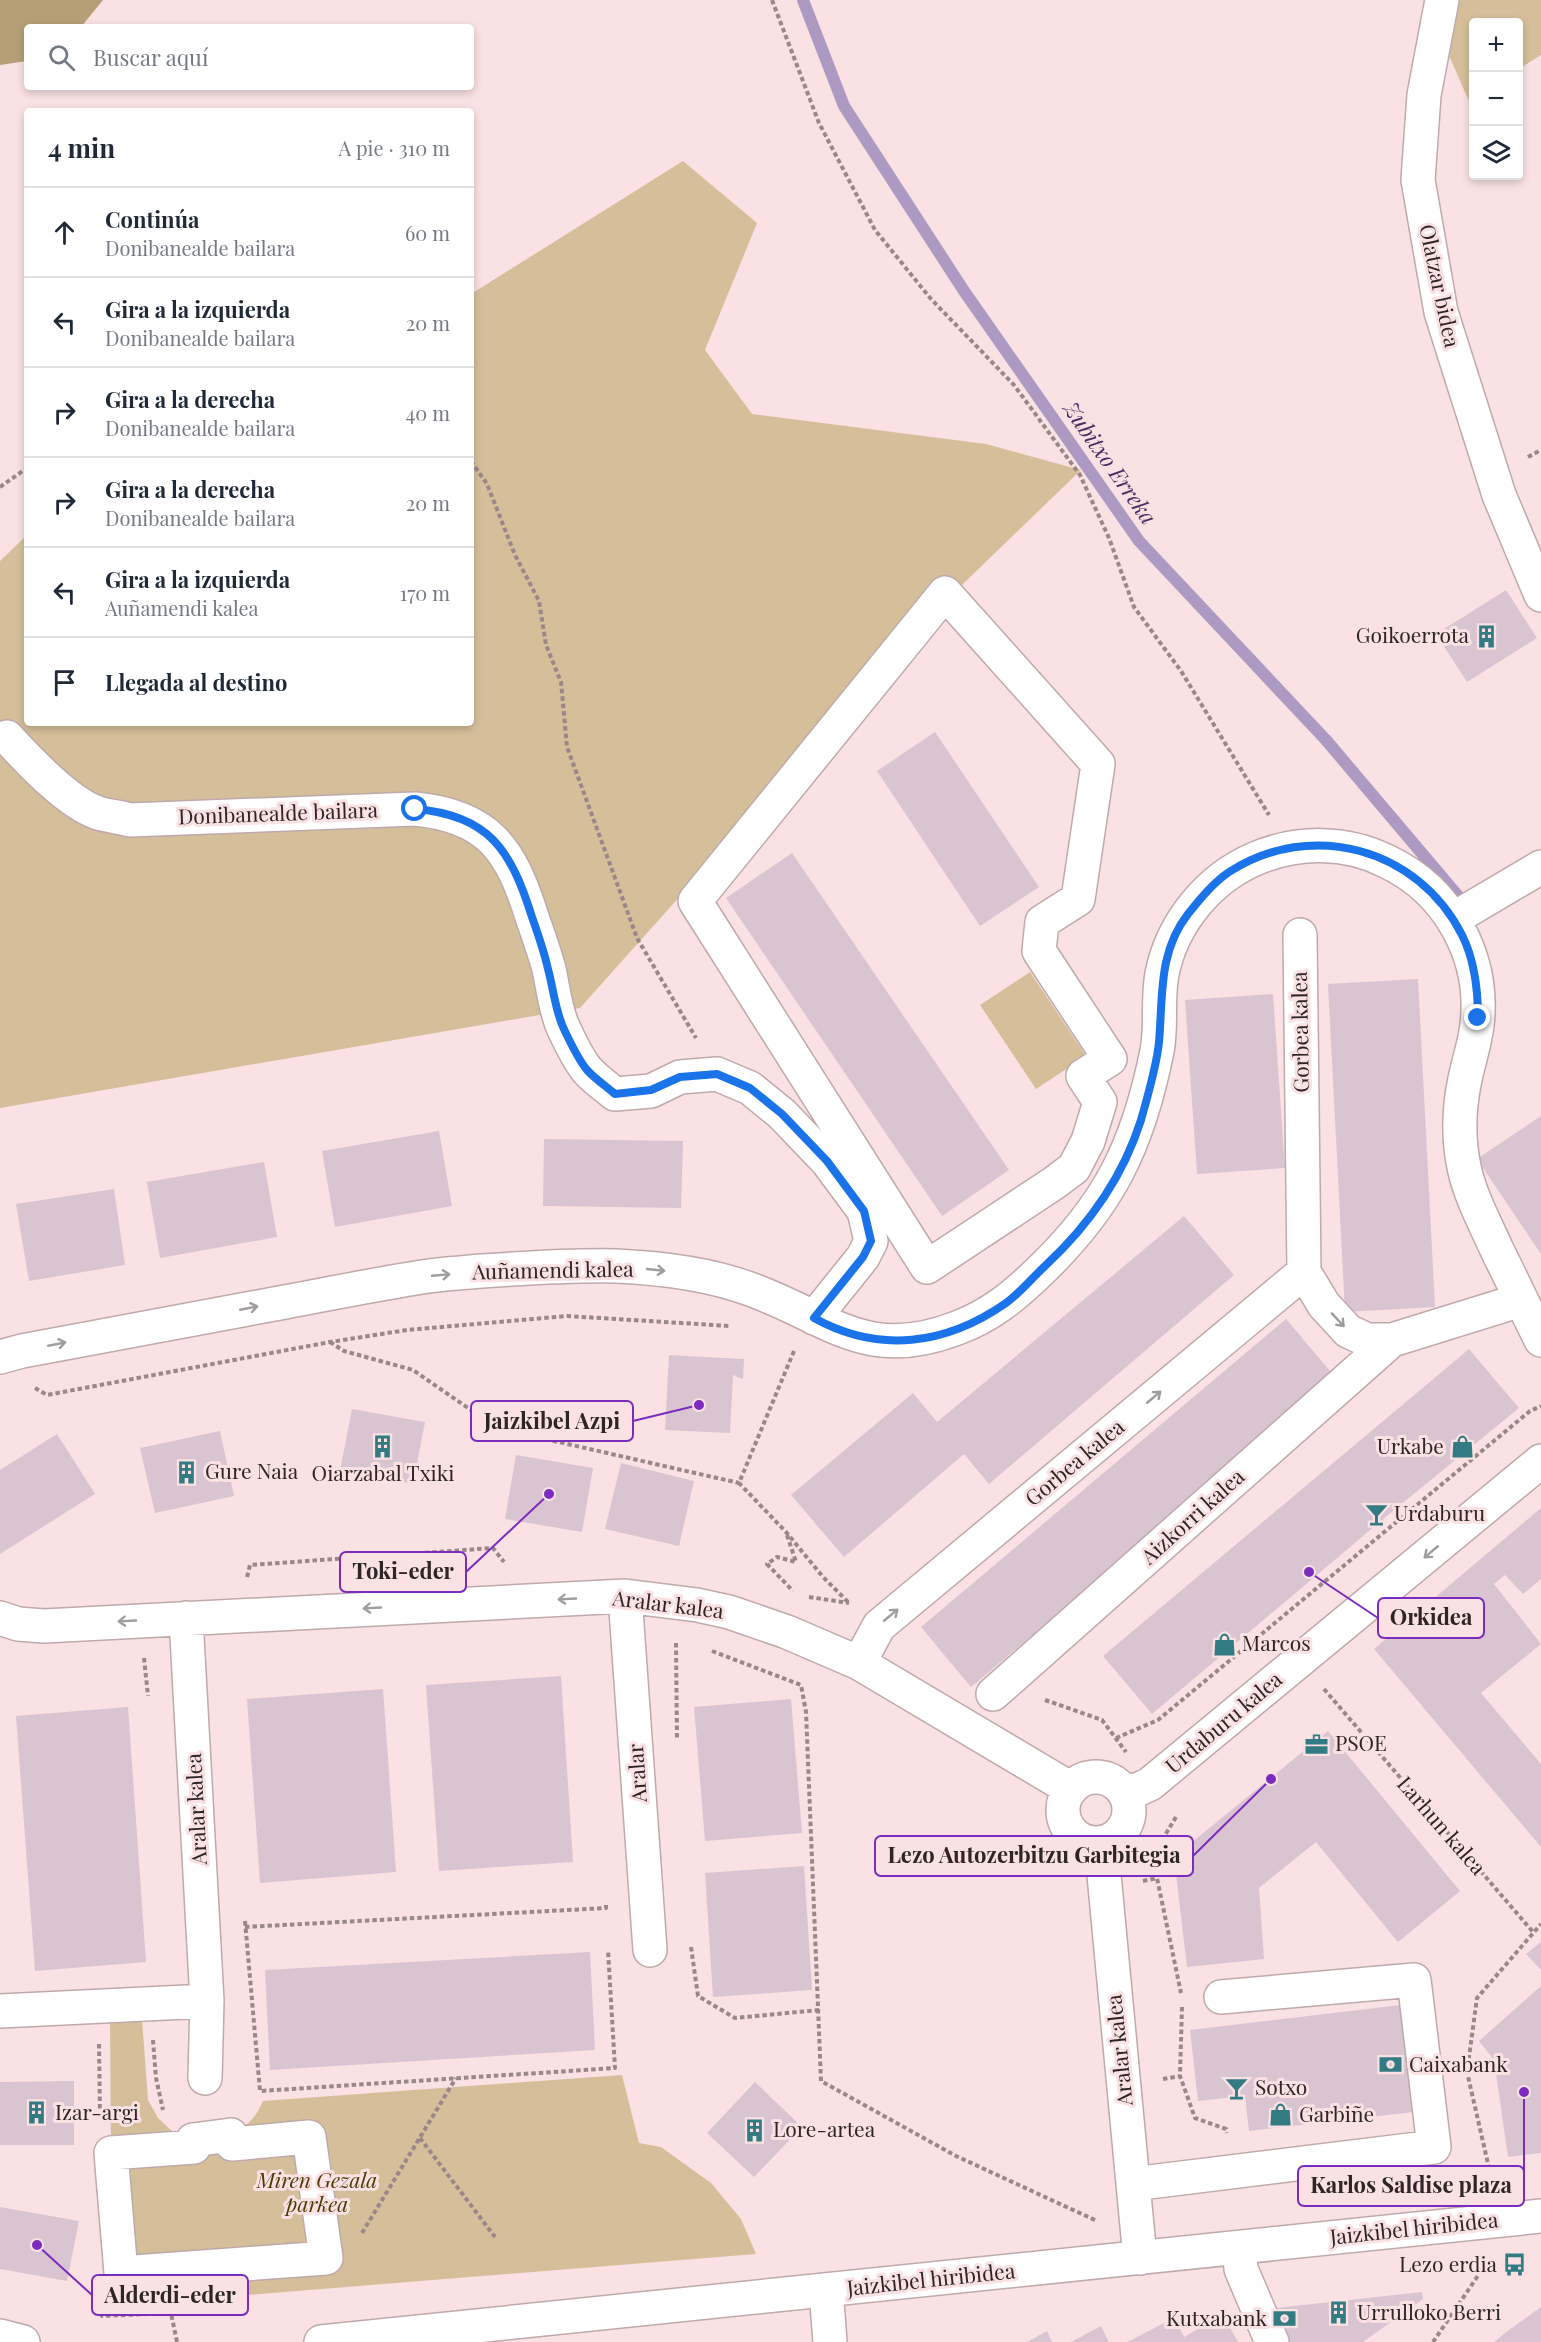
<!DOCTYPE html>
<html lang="es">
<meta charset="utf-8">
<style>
:root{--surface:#fff;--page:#f6f6f7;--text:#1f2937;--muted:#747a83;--line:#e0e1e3}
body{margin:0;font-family:"Playfair Display",serif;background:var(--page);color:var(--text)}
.controls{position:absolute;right:18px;top:18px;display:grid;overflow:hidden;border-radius:6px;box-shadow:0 3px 9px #0003}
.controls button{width:54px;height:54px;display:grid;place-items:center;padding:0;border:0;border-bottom:2px solid var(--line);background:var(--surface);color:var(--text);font:30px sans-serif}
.stop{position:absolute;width:18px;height:18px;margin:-14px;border:4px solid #1a73e8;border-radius:50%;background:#fff}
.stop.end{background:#1a73e8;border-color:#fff;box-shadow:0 2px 6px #0008}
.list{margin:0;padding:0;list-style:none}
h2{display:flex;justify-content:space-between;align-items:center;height:78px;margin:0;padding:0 24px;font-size:26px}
h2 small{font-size:20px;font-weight:400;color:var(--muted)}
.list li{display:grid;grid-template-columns:39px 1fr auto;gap:18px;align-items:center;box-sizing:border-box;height:90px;padding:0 24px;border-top:2px solid var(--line)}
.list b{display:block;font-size:22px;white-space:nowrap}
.list p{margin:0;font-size:20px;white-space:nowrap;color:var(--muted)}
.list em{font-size:20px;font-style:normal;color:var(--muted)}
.icon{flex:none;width:33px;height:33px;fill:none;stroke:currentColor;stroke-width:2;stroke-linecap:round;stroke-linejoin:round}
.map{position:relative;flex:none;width:1541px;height:2342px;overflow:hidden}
.search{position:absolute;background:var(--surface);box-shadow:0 3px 9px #0003;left:24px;top:24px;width:450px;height:66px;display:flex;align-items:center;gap:15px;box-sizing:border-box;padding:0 21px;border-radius:6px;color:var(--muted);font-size:22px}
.panel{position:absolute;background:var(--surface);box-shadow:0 3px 9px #0003;left:24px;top:108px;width:450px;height:618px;border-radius:6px}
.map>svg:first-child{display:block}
.green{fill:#d5bf9b}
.forest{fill:#b69f76}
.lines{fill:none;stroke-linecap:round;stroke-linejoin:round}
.stream{stroke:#ad9ac3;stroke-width:12}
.building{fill:#d9c5d1}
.street-casing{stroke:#c0a9aa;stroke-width:36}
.secondary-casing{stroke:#c0a9aa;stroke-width:36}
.path{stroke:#9a8889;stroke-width:4;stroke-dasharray:4.5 3;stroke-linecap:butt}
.street{stroke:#fff;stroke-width:33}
.secondary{stroke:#fff;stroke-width:33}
.oneway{stroke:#a19d9d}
.route{stroke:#1a73e8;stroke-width:8}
.labels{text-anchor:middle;stroke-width:6;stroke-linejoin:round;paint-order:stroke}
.street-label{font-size:21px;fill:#2e2525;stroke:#fae1e3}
.poi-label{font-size:21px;fill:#2e2525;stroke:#fae1e3;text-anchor:start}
.park-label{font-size:21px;font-style:italic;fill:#513902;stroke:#fae1e3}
.water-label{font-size:22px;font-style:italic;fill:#482c61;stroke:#fae1e3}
.leader{fill:none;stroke:#7b2cbf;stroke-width:2}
.callout-dot{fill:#7b2cbf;stroke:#fae1e3;stroke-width:2}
.callout{fill:#fae1e3;stroke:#7b2cbf;stroke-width:2}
.callout-label{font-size:22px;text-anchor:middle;font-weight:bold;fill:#2e2525}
</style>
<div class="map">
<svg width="1541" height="2342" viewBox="0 0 1541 2342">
<rect width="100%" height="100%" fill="#fae1e3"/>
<!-- green -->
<path class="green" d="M1451 0H1541V55L1519 69 1518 22H1474L1473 96 1468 99 1447 51Z
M683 161 757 223 705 350 752 414 986 444 1081 470 937 609 580 1008 0 1108V561L27 535V723H471V294Z
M1030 972 1086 1056 1036 1089 980 1005Z
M142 2019 148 2100 158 2118 174 2133C214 2134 244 2145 263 2101L622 2075 639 2143 661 2147 711 2183 741 2219 756 2254 123 2305 111 2153 110 2021Z"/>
<!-- forest -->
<path class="forest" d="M0 0H103L81 27H27V61L0 65Z"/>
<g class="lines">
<!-- stream -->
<path class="stream" d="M803 0 844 106 964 291 1139 541 1326 740 1458 896"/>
</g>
<!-- building -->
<path class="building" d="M1506 590 1537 638 1467 682 1436 634Z
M935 732 1039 887 980 926 877 771Z
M792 853 1009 1170 942 1216 726 898Z
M1418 979 1435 1307 1345 1312 1328 984Z
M1273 994 1285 1168 1197 1174 1185 1000Z
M1541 1116V1254L1477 1159Z
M439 1131 452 1206 335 1227 322 1151Z
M544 1139 683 1141 681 1208 543 1206Z
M264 1162 277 1237 160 1258 147 1182Z
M114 1189 125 1265 29 1281 16 1204Z
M1184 1216 1234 1275 989 1484 964 1454 844 1557 791 1495 913 1393 937 1422Z
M1286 1319 1336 1378 971 1687 921 1627Z
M1469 1349 1519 1408 1394 1510 1152 1714 1103 1656Z
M669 1355 744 1359 743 1379 733 1375 730 1433 665 1430Z
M352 1409 425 1422 413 1484 340 1471Z
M220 1431 234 1496 155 1513 140 1448Z
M57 1434 95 1494 0 1554V1470Z
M516 1455 593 1468 582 1532 505 1519Z
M621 1463 694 1481 679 1546 605 1529Z
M1541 1508V1579L1523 1594 1505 1575 1494 1584 1541 1644 1481 1693 1541 1764V1847L1374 1649Z
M561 1676 573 1862 439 1871 426 1685Z
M383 1689 396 1872 260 1883 247 1699Z
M791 1699 802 1833 705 1841 694 1707Z
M128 1707 146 1962 35 1971 16 1716Z
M1328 1731 1460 1891 1398 1942 1316 1842 1259 1888 1264 1959 1187 1967 1174 1857Z
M804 1866 812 1990 713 1997 705 1873Z
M1541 1942V1970L1526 1954Z
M590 1952 595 2050 270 2070 265 1970Z
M1541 1986V2153L1508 2157 1494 2060 1479 2041Z
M1401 2005 1413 2112 1249 2131 1245 2096 1198 2101 1190 2030Z
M74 2081V2145H0V2082Z
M755 2082 802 2127 754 2177 707 2133Z
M0 2207 79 2221 67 2281 0 2269Z
M1422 2292 1423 2299 1363 2342H1285L1272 2318 1276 2308Z
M1541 2307V2342H1494L1505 2333Z
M1223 2315 1238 2342H1127L1174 2318 1184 2337Z
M1101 2326 1109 2342H1071Z
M1047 2331 1052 2342H1027Z"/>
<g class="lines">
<defs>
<path id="street" d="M1442 0 1424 95 1418 180 1441 312 1499 495 1541 595
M945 593 1098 764 1078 899 1042 922 1039 951 1110 1059 1083 1076 1100 1102 1088 1141 1074 1168 1054 1183 927 1267 695 901Z
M7 737C28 760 68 803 98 813 108 816 120 817 130 820L415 809C489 816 511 850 532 917 538 934 544 951 549 969 553 987 555 1009 563 1027 569 1040 578 1059 587 1070 595 1079 606 1087 615 1094L651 1091 680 1077 717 1074 750 1088 782 1114 827 1161 864 1211 871 1241 863 1257 814 1318
M1453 919 1541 867
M1300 935 1304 1272 1324 1305 1348 1331 1367 1340H1392L1521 1300
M0 1357 22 1351C109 1334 197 1318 285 1302 328 1294 372 1285 416 1278 438 1274 460 1273 482 1271 526 1268 572 1265 616 1266 660 1268 705 1273 747 1288 828 1316 864 1364 957 1328 990 1316 1014 1296 1039 1272 1109 1205 1138 1146 1157 1051 1162 1026 1157 999 1162 974 1172 923 1209 878 1257 858 1298 841 1346 841 1386 861 1448 890 1485 956 1477 1025 1475 1043 1469 1060 1465 1079 1459 1107 1458 1138 1464 1167 1470 1196 1485 1223 1497 1250 1512 1280 1526 1310 1541 1340
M625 1596 650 1950
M0 1618 18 1624 44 1626 625 1596 697 1605 729 1612 787 1632 859 1663 1071 1789
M186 1618 207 2001 205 2078
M859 1663 879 1626 1304 1272
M993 1694 1392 1340
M1063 1810a33 33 0 1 1 66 0a33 33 0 1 1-66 0Z
M1123 1791 1137 1790 1150 1784 1541 1461
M1101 1843 1140 2258
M0 2011 207 2001
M231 2135 232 2144 309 2137 326 2258 121 2273 111 2153 194 2147 193 2140Z
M1133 2184 1434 2147 1414 1980 1221 1997
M1239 2248 1241 2269 1272 2342
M826 2290 830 2342"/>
<path id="secondary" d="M0 2336 23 2342
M321 2342 1541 2216"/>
</defs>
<!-- street casing -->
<use href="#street" class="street-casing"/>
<!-- secondary casing -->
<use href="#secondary" class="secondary-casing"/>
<!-- path -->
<path class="path" d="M772 0 819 123 875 230 931 299 1014 385 1080 475 1109 538 1134 607 1181 671 1269 815
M1528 457 1541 450
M471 461 487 484 515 555 539 601 546 645 561 682 567 747 637 938 696 1038
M0 487 27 468
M330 1342 344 1351 413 1370 497 1428 739 1483
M794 1351 739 1483 786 1532 823 1577 848 1602
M35 1388 47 1395 330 1342 407 1330 567 1316 730 1326
M787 1535 796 1562 777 1557 767 1564 793 1591
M247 1577 250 1565 493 1548 504 1562
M809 1597 849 1603
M676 1643 677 1739
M712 1651 801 1685 806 1712 821 2081 956 2156 1097 2221
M144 1658 148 1696
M1324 1689 1533 1932
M1045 1700 1102 1720 1126 1752
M1116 1738 1158 1720 1530 1411 1541 1406
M1176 1817 1156 1850 1157 1878 1181 1993
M1143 1881 1157 1878
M245 1921 260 2091 615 2068 608 1950
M245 1927 606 1908V1904
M691 1947 698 1996 735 2018 819 2010
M1182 2007 1180 2076 1195 2118 1226 2129 1227 2133
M153 2040 156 2078 163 2110
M99 2044 100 2117
M1163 2079 1180 2076
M420 2138 495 2237
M1489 2181H1492L1467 2072 1477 1998 1541 1924
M362 2233 456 2078
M102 2305V2316L171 2313 177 2342
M1433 2342 1488 2261"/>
<!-- street -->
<use href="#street" class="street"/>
<!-- secondary -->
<use href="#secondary" class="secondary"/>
</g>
<!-- one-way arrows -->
<defs><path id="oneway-shaft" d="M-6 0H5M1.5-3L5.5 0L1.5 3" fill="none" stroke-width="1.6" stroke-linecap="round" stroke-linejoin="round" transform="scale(1.5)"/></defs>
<g class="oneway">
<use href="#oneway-shaft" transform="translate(656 1270) rotate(6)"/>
<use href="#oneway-shaft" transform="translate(441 1275) rotate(-5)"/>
<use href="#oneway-shaft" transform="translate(249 1308) rotate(-11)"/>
<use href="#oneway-shaft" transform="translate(1338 1320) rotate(47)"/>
<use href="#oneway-shaft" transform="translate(57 1344) rotate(-11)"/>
<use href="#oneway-shaft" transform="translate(1154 1397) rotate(-40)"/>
<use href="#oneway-shaft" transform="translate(1431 1552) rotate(140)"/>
<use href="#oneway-shaft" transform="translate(567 1599) rotate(177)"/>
<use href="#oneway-shaft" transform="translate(372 1608) rotate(177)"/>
<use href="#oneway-shaft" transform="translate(891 1615) rotate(-40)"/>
<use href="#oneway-shaft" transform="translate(127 1621) rotate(177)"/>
</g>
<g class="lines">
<!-- route -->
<path class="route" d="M415 809C489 815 511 850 532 917 538 934 544 951 548 969 553 987 555 1009 563 1027 569 1040 578 1059 587 1070 595 1079 606 1086 615 1094L651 1090 680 1077 717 1074 750 1088 782 1114 827 1161 864 1211 871 1241 863 1257 814 1318C879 1354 946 1345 1006 1303 1020 1293 1032 1278 1045 1266 1088 1226 1123 1177 1141 1120 1147 1099 1157 1064 1159 1042 1163 997 1158 952 1188 914 1200 899 1213 883 1229 872 1311 819 1418 848 1462 935 1475 961 1478 990 1478 1018"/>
</g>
<!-- icons -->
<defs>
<symbol id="building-bare" viewBox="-9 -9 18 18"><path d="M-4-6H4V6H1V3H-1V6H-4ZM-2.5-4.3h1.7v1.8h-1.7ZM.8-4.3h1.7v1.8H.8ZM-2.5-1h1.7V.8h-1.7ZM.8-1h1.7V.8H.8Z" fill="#337b83" stroke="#fae1e3" stroke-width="2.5" paint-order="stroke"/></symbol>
<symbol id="shop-bare" viewBox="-9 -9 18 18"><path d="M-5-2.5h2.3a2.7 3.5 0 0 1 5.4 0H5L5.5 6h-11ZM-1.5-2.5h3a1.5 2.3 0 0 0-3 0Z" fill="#337b83" stroke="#fae1e3" stroke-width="2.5" paint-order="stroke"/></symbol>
<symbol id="bar-bare" viewBox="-9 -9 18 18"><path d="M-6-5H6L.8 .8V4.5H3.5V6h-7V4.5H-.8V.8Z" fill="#337b83" stroke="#fae1e3" stroke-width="2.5" paint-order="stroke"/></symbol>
<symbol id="office-bare" viewBox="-9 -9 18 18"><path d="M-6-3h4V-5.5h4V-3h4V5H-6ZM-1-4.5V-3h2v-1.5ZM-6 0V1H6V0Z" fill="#337b83" stroke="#fae1e3" stroke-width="2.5" paint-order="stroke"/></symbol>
<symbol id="bank-bare" viewBox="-9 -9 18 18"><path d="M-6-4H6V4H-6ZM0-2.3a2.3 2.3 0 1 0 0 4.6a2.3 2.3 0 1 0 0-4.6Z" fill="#337b83" stroke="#fae1e3" stroke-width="2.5" paint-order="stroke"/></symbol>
<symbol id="bus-bare" viewBox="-9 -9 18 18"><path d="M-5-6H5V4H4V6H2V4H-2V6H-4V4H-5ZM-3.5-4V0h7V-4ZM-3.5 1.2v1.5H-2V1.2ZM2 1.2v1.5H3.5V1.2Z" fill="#337b83" stroke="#fae1e3" stroke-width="2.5" paint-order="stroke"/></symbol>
</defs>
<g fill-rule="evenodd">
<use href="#building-bare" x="1470" y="620" width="33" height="33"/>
<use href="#building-bare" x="366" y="1430" width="33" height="33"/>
<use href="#shop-bare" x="1446" y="1430" width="33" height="33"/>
<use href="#building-bare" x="170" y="1456" width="33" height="33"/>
<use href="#bar-bare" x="1360" y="1498" width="33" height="33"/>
<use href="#shop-bare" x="1208" y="1628" width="33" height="33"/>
<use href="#office-bare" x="1300" y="1728" width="33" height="33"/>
<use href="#bank-bare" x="1374" y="2048" width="33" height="33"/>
<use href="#bar-bare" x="1220" y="2072" width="33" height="33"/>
<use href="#building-bare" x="20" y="2096" width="33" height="33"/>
<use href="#shop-bare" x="1264" y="2098" width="33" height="33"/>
<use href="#building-bare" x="738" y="2114" width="33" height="33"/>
<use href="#bus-bare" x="1498" y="2248" width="33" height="33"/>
<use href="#building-bare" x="1322" y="2296" width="33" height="33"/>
<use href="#bank-bare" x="1268" y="2302" width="33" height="33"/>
</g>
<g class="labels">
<!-- street labels -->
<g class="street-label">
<text transform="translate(1439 286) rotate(78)" y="7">Olatzar bidea</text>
<text transform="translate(278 814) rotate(-2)" y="7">Donibanealde bailara</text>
<text transform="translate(1301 1032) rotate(-91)" y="7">Gorbea kalea</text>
<text transform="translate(553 1271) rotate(-1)" y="7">Auñamendi kalea</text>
<text transform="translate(1075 1463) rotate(-40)" y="7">Gorbea kalea</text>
<text transform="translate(1193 1517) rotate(-42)" y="7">Aizkorri kalea</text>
<text transform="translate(668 1605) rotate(7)" y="7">Aralar kalea</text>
<text transform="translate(1224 1723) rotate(-40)" y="7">Urdaburu kalea</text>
<text transform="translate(638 1773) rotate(-94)" y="7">Aralar</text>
<text transform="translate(197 1809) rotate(-93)" y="7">Aralar kalea</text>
<text transform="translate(1441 1826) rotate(49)" y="7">Larhun kalea</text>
<text transform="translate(1120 2050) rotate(-96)" y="7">Aralar kalea</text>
<text transform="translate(1414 2229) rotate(-6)" y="7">Jaizkibel hiribidea</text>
<text transform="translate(931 2280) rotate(-6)" y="7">Jaizkibel hiribidea</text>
</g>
<!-- poi labels -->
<g class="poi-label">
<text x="1469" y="643" text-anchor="end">Goikoerrota</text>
<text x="1444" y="1454" text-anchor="end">Urkabe</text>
<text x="205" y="1479">Gure Naia</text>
<text x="383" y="1481" text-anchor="middle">Oiarzabal Txiki</text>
<text x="1394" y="1521">Urdaburu</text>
<text x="1242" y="1651">Marcos</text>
<text x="1335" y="1751">PSOE</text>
<text x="1409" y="2072">Caixabank</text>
<text x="1255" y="2095">Sotxo</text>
<text x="55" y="2120">Izar-argi</text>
<text x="1299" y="2122">Garbiñe</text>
<text x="773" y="2137">Lore-artea</text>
<text x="1497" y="2272" text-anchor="end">Lezo erdia</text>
<text x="1357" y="2320">Urrulloko Berri</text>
<text x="1267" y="2326" text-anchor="end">Kutxabank</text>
</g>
<!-- park labels -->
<g class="park-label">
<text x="317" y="2188">Miren Gezala<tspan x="317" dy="24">parkea</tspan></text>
</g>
<!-- water labels -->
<g class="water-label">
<text transform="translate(1110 463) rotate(55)" y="8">Zubitxo Erreka</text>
</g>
</g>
<!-- callouts -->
<path class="leader" d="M699 1405L633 1421M549 1494L466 1572M1309 1572L1378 1618M1271 1779L1193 1856M1524 2092L1524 2186M37 2245L92 2295"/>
<g class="callout-dot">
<circle cx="699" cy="1405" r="6"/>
<circle cx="549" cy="1494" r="6"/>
<circle cx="1309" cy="1572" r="6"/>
<circle cx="1271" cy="1779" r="6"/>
<circle cx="1524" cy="2092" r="6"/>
<circle cx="37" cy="2245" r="6"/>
</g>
<g class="callout">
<rect x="471" y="1401" width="162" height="40" rx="6"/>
<rect x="340" y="1552" width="126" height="40" rx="6"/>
<rect x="1378" y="1598" width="106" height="40" rx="6"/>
<rect x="875" y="1836" width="318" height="40" rx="6"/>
<rect x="1298" y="2166" width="226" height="40" rx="6"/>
<rect x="92" y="2275" width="156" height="40" rx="6"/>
</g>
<g class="callout-label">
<text x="552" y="1429">Jaizkibel Azpi</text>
<text x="403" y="1579">Toki-eder</text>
<text x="1431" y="1625">Orkidea</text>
<text x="1034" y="1863">Lezo Autozerbitzu Garbitegia</text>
<text x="1411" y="2193">Karlos Saldise plaza</text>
<text x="170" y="2303">Alderdi-eder</text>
</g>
</svg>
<div class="controls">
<button>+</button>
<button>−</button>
<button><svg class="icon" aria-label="layers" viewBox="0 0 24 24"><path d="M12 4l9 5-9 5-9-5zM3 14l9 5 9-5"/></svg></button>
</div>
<div class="stop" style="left:415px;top:809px"></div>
<div class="stop end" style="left:1478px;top:1018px"></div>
<div class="search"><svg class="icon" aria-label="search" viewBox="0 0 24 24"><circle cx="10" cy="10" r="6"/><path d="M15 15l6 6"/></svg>Buscar aquí</div>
<section class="panel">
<h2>4 min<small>A pie · 310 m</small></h2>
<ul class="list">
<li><svg class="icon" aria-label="ahead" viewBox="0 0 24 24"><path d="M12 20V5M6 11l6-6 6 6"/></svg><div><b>Continúa</b><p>Donibanealde bailara</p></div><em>60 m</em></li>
<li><svg class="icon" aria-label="left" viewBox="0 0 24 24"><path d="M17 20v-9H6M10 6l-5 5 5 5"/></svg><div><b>Gira a la izquierda</b><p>Donibanealde bailara</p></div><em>20 m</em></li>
<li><svg class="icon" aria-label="right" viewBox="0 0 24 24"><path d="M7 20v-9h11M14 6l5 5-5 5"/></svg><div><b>Gira a la derecha</b><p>Donibanealde bailara</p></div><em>40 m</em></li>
<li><svg class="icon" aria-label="right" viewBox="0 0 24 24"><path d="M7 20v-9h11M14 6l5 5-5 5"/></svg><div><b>Gira a la derecha</b><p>Donibanealde bailara</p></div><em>20 m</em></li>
<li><svg class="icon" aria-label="left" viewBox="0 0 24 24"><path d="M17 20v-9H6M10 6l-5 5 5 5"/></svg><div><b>Gira a la izquierda</b><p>Auñamendi kalea</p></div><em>170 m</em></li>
<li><svg class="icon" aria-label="arrive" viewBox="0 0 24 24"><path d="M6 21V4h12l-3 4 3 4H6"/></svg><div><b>Llegada al destino</b></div></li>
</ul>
</section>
</div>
